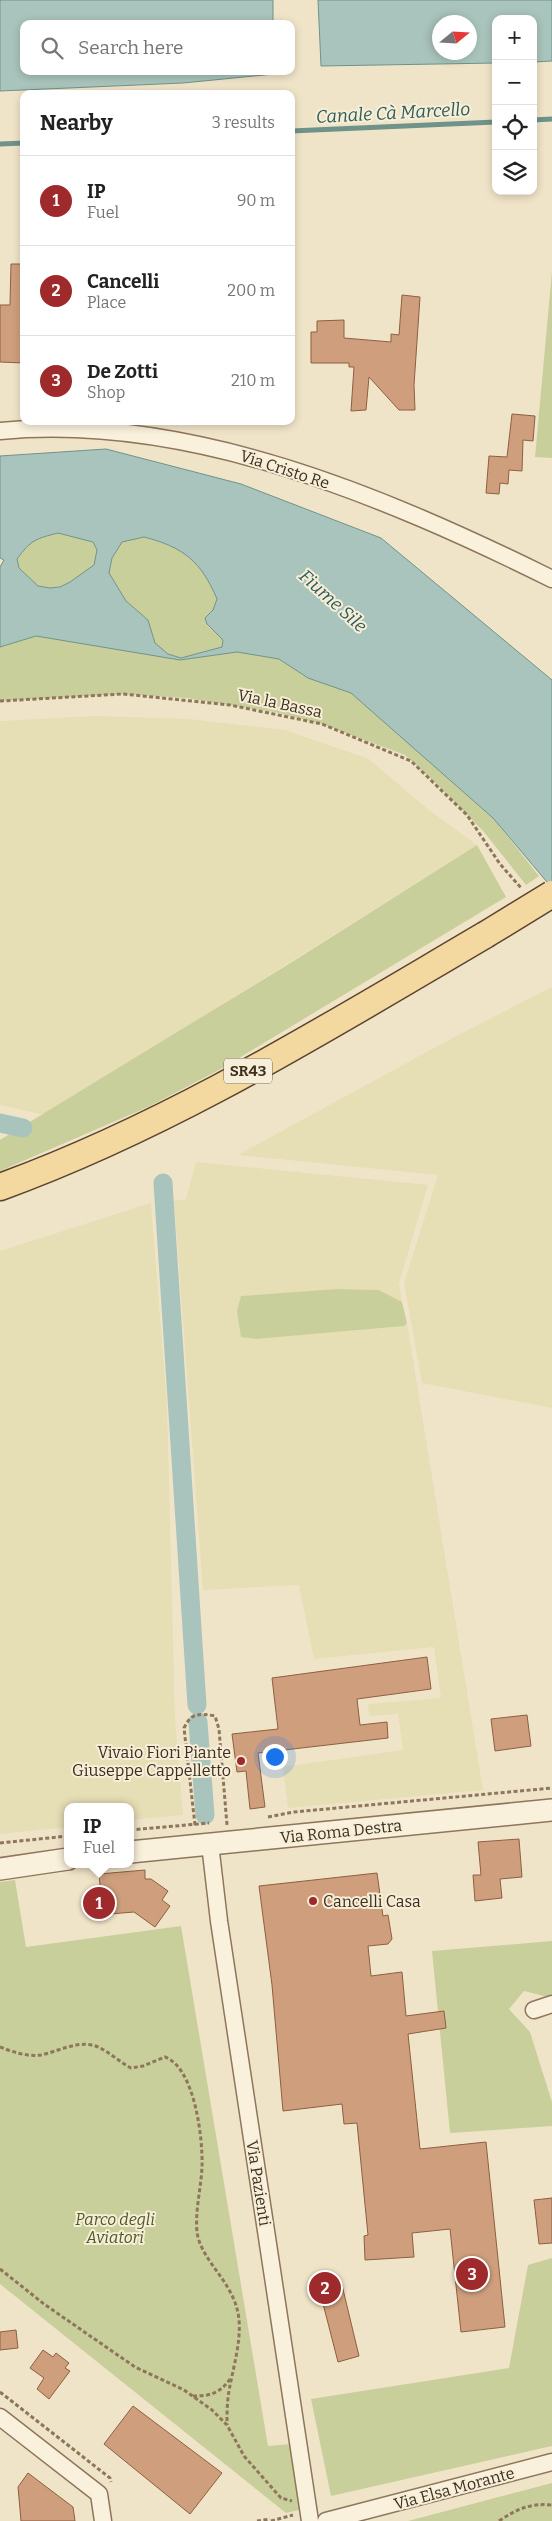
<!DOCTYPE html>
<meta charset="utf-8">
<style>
:root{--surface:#fff;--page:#f6f6f6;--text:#222;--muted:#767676;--line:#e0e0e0;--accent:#9e2a2b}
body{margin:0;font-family:Bitter,serif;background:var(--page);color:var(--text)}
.controls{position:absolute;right:15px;top:15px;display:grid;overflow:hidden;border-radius:10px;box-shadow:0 2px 8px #0003}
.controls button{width:45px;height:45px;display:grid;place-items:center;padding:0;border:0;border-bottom:1px solid var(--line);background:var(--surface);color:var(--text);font:25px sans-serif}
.compass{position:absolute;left:432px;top:15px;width:45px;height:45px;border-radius:50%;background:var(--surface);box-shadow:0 2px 8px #0003;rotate:72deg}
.you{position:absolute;left:274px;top:1756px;width:18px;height:18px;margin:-12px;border:4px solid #fff;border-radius:50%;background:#1a73e8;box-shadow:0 0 0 8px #1a73e833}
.badge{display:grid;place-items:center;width:32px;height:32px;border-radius:50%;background:var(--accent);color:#fff;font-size:16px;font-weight:700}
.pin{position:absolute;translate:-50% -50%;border:2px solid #fff;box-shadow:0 1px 5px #0006}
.popup{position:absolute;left:64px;top:1803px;width:70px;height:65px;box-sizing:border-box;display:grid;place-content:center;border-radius:10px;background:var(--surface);filter:drop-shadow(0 1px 4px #0005);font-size:16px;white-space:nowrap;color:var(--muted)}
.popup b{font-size:19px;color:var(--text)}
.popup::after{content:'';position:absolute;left:50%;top:100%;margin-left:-10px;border:10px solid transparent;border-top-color:var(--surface)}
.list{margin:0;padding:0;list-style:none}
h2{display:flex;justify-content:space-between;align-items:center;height:65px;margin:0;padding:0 20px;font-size:21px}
h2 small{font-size:16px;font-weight:400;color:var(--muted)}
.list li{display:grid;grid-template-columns:32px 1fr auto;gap:15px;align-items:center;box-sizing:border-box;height:90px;padding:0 20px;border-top:1px solid var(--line)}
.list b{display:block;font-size:19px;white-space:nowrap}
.list p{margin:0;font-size:16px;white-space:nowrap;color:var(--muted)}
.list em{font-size:16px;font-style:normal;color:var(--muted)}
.icon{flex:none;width:28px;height:28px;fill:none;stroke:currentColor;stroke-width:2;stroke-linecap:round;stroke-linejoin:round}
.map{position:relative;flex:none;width:552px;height:2521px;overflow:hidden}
.search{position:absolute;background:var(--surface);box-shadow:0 2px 8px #0003;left:20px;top:20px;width:275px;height:55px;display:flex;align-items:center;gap:12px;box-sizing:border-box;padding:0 18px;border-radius:10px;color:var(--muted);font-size:19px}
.panel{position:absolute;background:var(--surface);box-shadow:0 2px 8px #0003;left:20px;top:90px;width:275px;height:335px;border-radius:10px}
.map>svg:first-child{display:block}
.farmland{fill:#e6deb5}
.green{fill:#c9cf9b}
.water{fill:#a9c4bc;stroke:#6f938a;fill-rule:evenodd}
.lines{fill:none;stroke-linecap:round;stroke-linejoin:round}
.stream{stroke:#6f938a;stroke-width:5}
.canal{stroke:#a9c4bc;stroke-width:19}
.building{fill:#cf9f7d;stroke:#8d5f41}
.minor-casing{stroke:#8d765c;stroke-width:19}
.tertiary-casing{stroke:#8d765c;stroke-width:24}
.primary-casing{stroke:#5b4430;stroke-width:29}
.path{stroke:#8d765c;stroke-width:3;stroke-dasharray:4 2.5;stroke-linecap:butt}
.minor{stroke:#faf1dc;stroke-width:16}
.tertiary{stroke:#faf1dc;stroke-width:21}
.primary{stroke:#f3d9a0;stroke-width:26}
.primary-bridge-casing{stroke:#5b4430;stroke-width:29;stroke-linecap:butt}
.primary-bridge{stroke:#f3d9a0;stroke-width:26}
.poi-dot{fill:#9e2a2b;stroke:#f7eed8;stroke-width:2}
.labels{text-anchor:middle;stroke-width:4;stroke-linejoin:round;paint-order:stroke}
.shield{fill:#f7eed8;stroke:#756857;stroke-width:1}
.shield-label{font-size:15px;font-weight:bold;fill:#3d2e20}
.street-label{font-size:16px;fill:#3d2e20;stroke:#f7eed8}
.poi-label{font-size:16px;fill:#3d2e20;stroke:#f7eed8;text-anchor:end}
.park-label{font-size:16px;font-style:italic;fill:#4d5a26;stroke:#f7eed8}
.water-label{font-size:18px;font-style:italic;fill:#2f5d5a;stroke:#f7eed8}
</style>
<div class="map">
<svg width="552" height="2521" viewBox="0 0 552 2521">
<rect width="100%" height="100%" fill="#f0e4c8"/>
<!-- farmland -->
<path class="farmland" d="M96 716 189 719 285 730 369 759 429 810 477 845 45 1115 0 1105V721Z
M552 987V1408L422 1383 404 1283 438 1175 238 1155 445 1042Z
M196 1162 428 1185 399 1283 402 1302 379 1290 336 1289 241 1296V1337L256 1339 404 1326 407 1323 483 1790 288 1808 283 1767 403 1750 398 1714 369 1716 368 1704 441 1698 434 1647 314 1659 299 1585 203 1590 174 1201 186 1199Z
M151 1203 167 1405 175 1719 183 1815 130 1820V1807H68V1827L0 1834V1251Z"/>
<!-- green -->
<path class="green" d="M552 271V458L535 457Z
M58 533 93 542 97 550 94 565 70 582 60 587 50 588 38 586 19 568 17 559C31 540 35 539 58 533Z
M144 537C183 547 201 561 217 599L207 625 223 640 222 647 181 658 168 654 155 643 148 620 126 601 109 573 112 558 122 541Z
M36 636 180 660 237 652 279 659 308 678 351 692 493 818 539 876 526 885 484 832 440 787 405 755 322 724 274 712 186 698 123 694 0 701V647Z
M477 845 506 897 219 1070 148 1107 0 1171V1140L292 962Z
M336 1289 379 1290 402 1302 407 1323 404 1326 256 1339 241 1337 237 1311 241 1296Z
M15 1880 26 1947 181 1926 268 2446 291 2444 303 2509 286 2513 0 2284V1882Z
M552 1941V1998L524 1991 509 2009 530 2032 552 2102V2126L450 2133 432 1951Z
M552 2258V2446L331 2496 311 2399 509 2368 528 2265Z
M552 2483V2521H408Z"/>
<!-- water -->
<path class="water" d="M0 0H273V24H24V71H274V74L183 83 0 91Z
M318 0H552V61L533 62V19H496V63L321 66ZM440 22H470V52H440Z
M106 449 241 484 381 538 552 680V888L493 818 351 693 308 678 279 659 237 652 180 660 36 636 0 647V567L4 560 0 558V456ZM58 533 93 542 97 550 94 565 70 582 60 587 50 588 38 586 19 568 17 559C31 540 35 539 58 533ZM144 537C183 547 201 561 217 599L213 610 205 618 207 624 223 640 222 647 181 658 168 654 155 643 148 620 126 601 109 573 112 558 122 542Z"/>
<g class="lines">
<!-- stream -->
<path class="stream" d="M533 120 552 119
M291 131 496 122
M0 144 24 143"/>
<!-- canal -->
<path class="canal" d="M0 1123 23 1128
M163 1183 197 1705
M198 1722 205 1815"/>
</g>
<!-- building -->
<path class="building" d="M11 264H24V363L0 362V305H10Z
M402 295 420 297 414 385 415 410H399L369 377 366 410 351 411 354 367H349V363H311V332H317V321L344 320V338L391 342V334L399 335Z
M512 414 535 416 533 441 523 440 522 471 509 470 508 484 500 483 499 494 486 493 489 456 507 457Z
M427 1657 431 1689 357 1699 360 1725 387 1722 388 1738 258 1753 265 1807 250 1809 246 1771 237 1772 232 1734 278 1729 272 1678Z
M527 1715 531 1746 495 1751 491 1719Z
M519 1839 522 1877 500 1879 502 1898 475 1901 473 1875H481L478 1842Z
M145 1870V1879H151L168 1891 162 1900 170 1906 155 1927 134 1912 110 1914 108 1896H101L99 1874Z
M377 1873 383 1916 388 1915 392 1939 388 1944 368 1946 371 1976 402 1972 406 2016 444 2011 446 2028 408 2034 420 2149 486 2142 505 2327 461 2332 450 2229 412 2233 414 2257 365 2260 364 2236 368 2235 357 2123 344 2124 342 2104 283 2111 272 1985 259 1886Z
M552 2198V2243L539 2244 534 2200Z
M341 2281 359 2356 338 2362 319 2288Z
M16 2330 18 2348 0 2350V2332Z
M43 2350 53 2357 56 2353 69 2363 65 2368 70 2371 49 2399 37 2389 44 2378 30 2368Z
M133 2406 222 2473 190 2514 104 2444Z
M28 2473 73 2507 75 2521H21L18 2487Z"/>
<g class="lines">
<defs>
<path id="minor" d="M0 431C189 413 386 497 552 579
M210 1844 219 1921 310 2521
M534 2010 552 2004
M0 2417 99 2494 103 2521
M326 2521 552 2462"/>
<path id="tertiary" d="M130 1852 552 1810
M0 1869 68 1859"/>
<path id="primary" d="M0 1187C171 1125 328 1027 485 935"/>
</defs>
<!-- minor casing -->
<use href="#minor" class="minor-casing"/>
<!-- tertiary casing -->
<use href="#tertiary" class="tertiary-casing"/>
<!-- primary casing -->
<use href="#primary" class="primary-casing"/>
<!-- path -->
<path class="path" d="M0 701 123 694 230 705 322 724 411 761 467 815 500 864 522 889
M268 1817 294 1812 552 1788
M195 1825 184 1728C191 1713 199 1713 215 1716L219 1729 227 1825
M130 1830 209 1823
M0 1843 68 1836
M0 2047C13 2052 27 2057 41 2055 60 2051 79 2039 98 2047 109 2052 120 2062 131 2068L143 2066 165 2057C195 2068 203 2139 202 2167 201 2189 195 2210 197 2232 201 2262 236 2283 239 2320 241 2343 233 2368 229 2391 227 2402 227 2414 227 2425
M0 2269 44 2304 135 2367 184 2390 212 2410 227 2425 244 2456 281 2498 292 2501
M0 2392 110 2478 111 2482
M193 2396C211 2396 220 2393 230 2379
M257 2521 270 2519
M271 2521 293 2515
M499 2521C517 2509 530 2503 552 2505"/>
<!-- minor -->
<use href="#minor" class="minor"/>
<!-- tertiary -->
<use href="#tertiary" class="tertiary"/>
<!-- primary -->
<use href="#primary" class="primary"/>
<defs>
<path id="primary-bridge" d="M485 935 552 894"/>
</defs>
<!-- primary-bridge casing -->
<use href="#primary-bridge" class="primary-bridge-casing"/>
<!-- primary-bridge -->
<use href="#primary-bridge" class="primary-bridge"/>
</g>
<!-- markers -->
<g class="poi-dot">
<circle cx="241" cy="1761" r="5"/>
<circle cx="313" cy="1901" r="5"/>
</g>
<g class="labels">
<!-- shield labels -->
<rect class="shield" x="224" y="1058.5" width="48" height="25" rx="4"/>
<g class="shield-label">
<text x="248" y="1076">SR43</text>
</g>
<!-- street labels -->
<g class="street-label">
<text transform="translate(285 469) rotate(18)" y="6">Via Cristo Re</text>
<text transform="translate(280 703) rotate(12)" y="6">Via la Bassa</text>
<text transform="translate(341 1831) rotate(-6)" y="6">Via Roma Destra</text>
<text transform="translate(259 2183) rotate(81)" y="6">Via Pazienti</text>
<text transform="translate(454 2488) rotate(-15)" y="6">Via Elsa Morante</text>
</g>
<!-- poi labels -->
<g class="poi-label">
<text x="231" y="1758">Vivaio Fiori Piante<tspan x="231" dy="18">Giuseppe Cappelletto</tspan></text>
<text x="323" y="1907" text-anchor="start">Cancelli Casa</text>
</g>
<!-- park labels -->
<g class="park-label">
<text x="115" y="2225">Parco degli<tspan x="115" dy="18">Aviatori</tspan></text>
</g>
<!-- water labels -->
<g class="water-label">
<text transform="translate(393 113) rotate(-3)" y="6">Canale Cà Marcello</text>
<text transform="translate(333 601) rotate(42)" y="6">Fiume Sile</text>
</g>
</g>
</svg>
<div class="controls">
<button>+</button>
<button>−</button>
<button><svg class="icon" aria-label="locate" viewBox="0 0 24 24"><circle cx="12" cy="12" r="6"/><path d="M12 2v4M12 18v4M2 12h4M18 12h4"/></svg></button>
<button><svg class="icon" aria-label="layers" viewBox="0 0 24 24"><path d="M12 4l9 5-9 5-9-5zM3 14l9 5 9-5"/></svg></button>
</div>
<svg class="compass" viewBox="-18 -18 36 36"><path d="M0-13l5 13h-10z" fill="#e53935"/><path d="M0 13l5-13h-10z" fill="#767676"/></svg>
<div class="you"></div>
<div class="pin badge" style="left:99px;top:1903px">1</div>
<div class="popup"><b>IP</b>Fuel</div>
<div class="pin badge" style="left:325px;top:2288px">2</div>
<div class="pin badge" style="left:472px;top:2274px">3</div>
<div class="search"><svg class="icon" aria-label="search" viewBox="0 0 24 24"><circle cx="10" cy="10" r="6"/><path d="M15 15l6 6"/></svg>Search here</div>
<section class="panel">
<h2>Nearby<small>3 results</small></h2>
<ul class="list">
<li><span class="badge">1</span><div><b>IP</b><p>Fuel</p></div><em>90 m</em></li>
<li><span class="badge">2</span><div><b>Cancelli</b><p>Place</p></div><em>200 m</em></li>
<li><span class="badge">3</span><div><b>De Zotti</b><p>Shop</p></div><em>210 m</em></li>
</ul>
</section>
</div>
